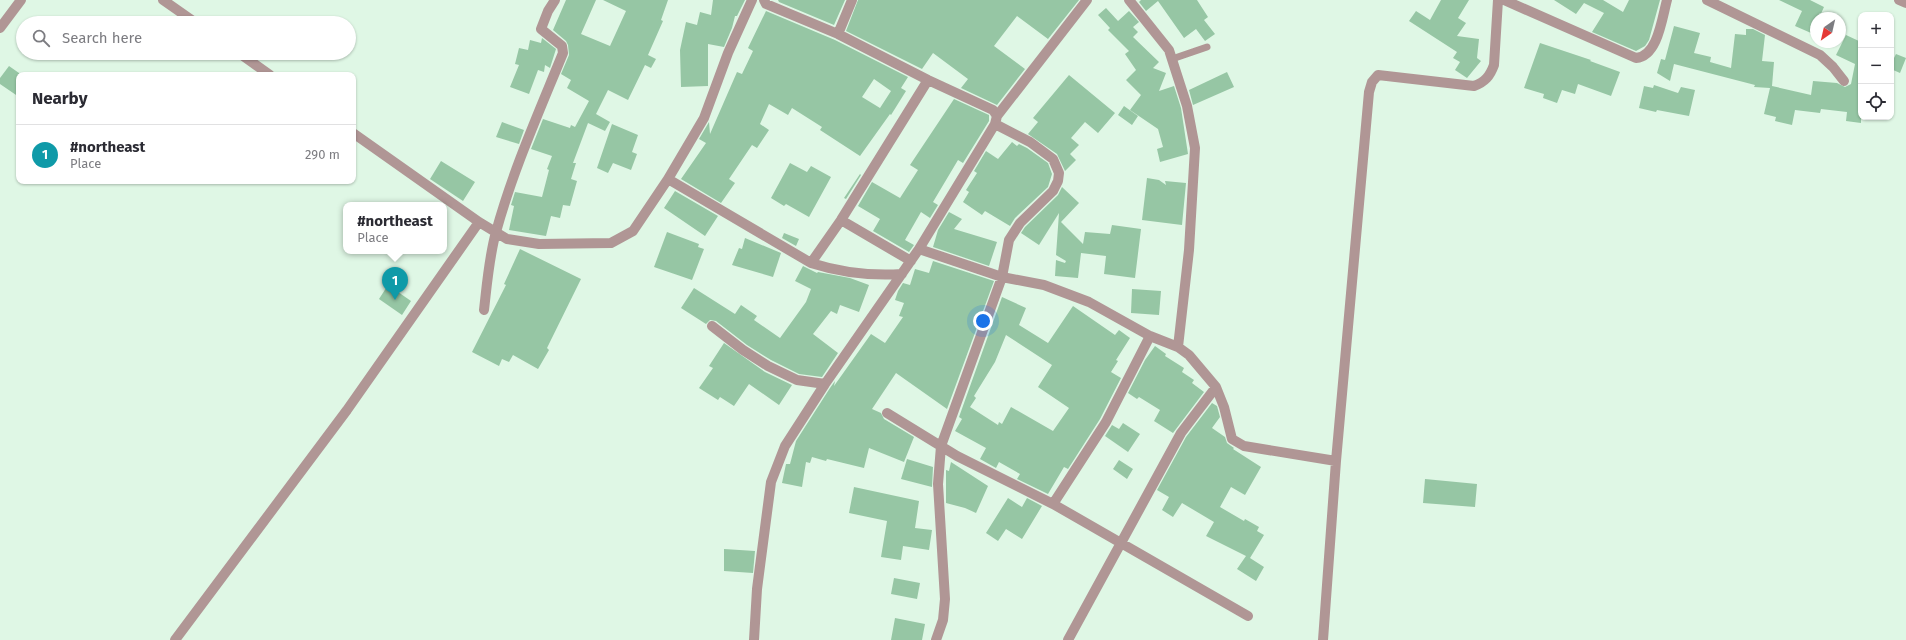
<!DOCTYPE html>
<meta charset="utf-8">
<style>
:root{--surface:#fff;--page:#f7f7f7;--text:#2b2b33;--muted:#7c7c81;--line:#e1e1e2;--accent:#2563eb}
body{margin:0;font-family:"Fira Sans",sans-serif;background:var(--page);color:var(--text)}
.controls{position:absolute;right:12px;top:12px;display:grid;overflow:hidden;border-radius:8px;box-shadow:0 1px 3px #0004}
.controls button{width:36px;height:36px;display:grid;place-items:center;padding:0;border:0;border-bottom:1px solid var(--line);background:var(--surface);color:var(--text);font:20px sans-serif}
.compass{position:absolute;left:1810px;top:12px;width:36px;height:36px;border-radius:50%;background:var(--surface);box-shadow:0 1px 3px #0004;rotate:214deg}
.you{position:absolute;left:983px;top:321px;width:14px;height:14px;margin:-10px;border:3px solid #fff;border-radius:50%;background:#1a73e8;box-shadow:0 0 0 6px #1a73e833}
.badge{display:grid;place-items:center;width:26px;height:26px;border-radius:50%;background:var(--accent);color:#fff;font-size:13px;font-weight:700}
.pin{position:absolute;translate:-50% -33px;filter:drop-shadow(0 1px 2px #0008)}
.pin::after{content:'';position:absolute;top:21px;width:14px;height:12px;background:inherit;clip-path:polygon(0 0,100% 0,50% 100%)}
.popup{position:absolute;left:343px;top:202px;width:104px;height:52px;box-sizing:border-box;display:grid;place-content:center;border-radius:8px;background:var(--surface);filter:drop-shadow(0 1px 3px #0005);font-size:13px;white-space:nowrap;color:var(--muted)}
.popup b{font-size:15px;color:var(--text)}
.popup::after{content:'';position:absolute;left:50%;top:100%;margin-left:-8px;border:8px solid transparent;border-top-color:var(--surface)}
.list{margin:0;padding:0;list-style:none}
h2{display:flex;justify-content:space-between;align-items:center;height:52px;margin:0;padding:0 16px;font-size:17px}
h2 small{font-size:13px;font-weight:400;color:var(--muted)}
.list li{display:grid;grid-template-columns:26px 1fr auto;gap:12px;align-items:center;box-sizing:border-box;height:60px;padding:0 16px;border-top:1px solid var(--line)}
.list b{display:block;font-size:15px;white-space:nowrap}
.list p{margin:0;font-size:13px;white-space:nowrap;color:var(--muted)}
.list em{font-size:13px;font-style:normal;color:var(--muted)}
.icon{flex:none;width:22px;height:22px;fill:none;stroke:currentColor;stroke-width:2;stroke-linecap:round;stroke-linejoin:round}
.map{position:relative;flex:none;width:1906px;height:640px;overflow:hidden}
.search{position:absolute;background:var(--surface);box-shadow:0 1px 3px #0004;left:16px;top:16px;width:340px;height:44px;display:flex;align-items:center;gap:10px;box-sizing:border-box;padding:0 14px;border-radius:22px;color:var(--muted);font-size:15px}
.panel{position:absolute;background:var(--surface);box-shadow:0 1px 3px #0004;left:16px;top:72px;width:340px;height:112px;border-radius:8px}
.map>svg:first-child{display:block}
.building{fill:#96c6a4;fill-rule:evenodd}
.lines{fill:none;stroke-linecap:round;stroke-linejoin:round}
.lane{stroke:#b09695;stroke-width:7}
.street{stroke:#b09695;stroke-width:10}
</style>
<div class="map">
<svg width="1906" height="640" viewBox="0 0 1906 640">
<rect width="100%" height="100%" fill="#dff7e5"/>
<!-- building -->
<path class="building" d="M566 0H596L581 34 610 46 626 11 603 0H668L661 20 663 21 648 55 656 59 651 68 645 65 628 100 608 90 596 114 610 122 605 131 588 123 573 163H576L571 179 577 181 570 206 563 205 560 218 551 216 546 236 509 230 514 206 511 205 515 192 542 197 549 170 547 169 552 156 531 149 543 119 570 128 571 125 575 127 589 101 567 88 571 80 561 74 569 55 568 45 566 41 553 30Z
M713 0H745L737 16H735L732 28 724 47 708 44V86L681 87 680 50 686 22 697 25 700 12 711 15Z
M778 0H845L834 25 779 2Z
M858 0H1079L1048 39 1017 16 994 46 1025 69 997 105 961 88 968 79 933 53 922 69 846 31Z
M1141 0H1197L1208 17 1204 20 1215 34 1205 41 1196 29 1184 38 1158 1 1146 11 1139 2Z
M1441 0H1469L1458 18 1466 23 1457 36 1479 39 1477 58 1481 61 1467 78 1455 70 1460 62 1453 58 1457 52 1409 21 1416 11 1430 20Z
M1554 0H1603L1623 12 1629 0H1660L1649 40 1645 46 1636 51 1592 32 1604 13 1584 3 1576 14Z
M1779 0H1810L1824 7 1819 18H1816V23L1811 33 1795 26 1802 11Z
M1106 8 1118 21 1129 11 1139 22 1133 27 1138 32 1133 37 1159 62 1153 68 1166 73 1159 91 1174 86 1181 108 1188 154 1160 162 1157 149 1163 147 1158 129 1130 110 1141 95 1126 80 1136 70 1125 54 1129 51 1108 30 1110 28 1098 15Z
M766 11 835 40 908 77 901 88 906 91 891 115 890 114 860 156 820 130 822 127 792 108 788 115 769 104 760 124 769 130 757 148 752 145 729 179 735 183 721 203 681 179 706 143 699 139 709 122 710 134 737 72 742 74 753 51 748 48ZM874 79 891 91 880 108 862 97Z
M1674 26 1700 33 1694 53 1711 57 1710 62 1731 68 1735 34 1746 35V29H1753L1765 35 1762 61 1774 62 1772 86 1811 95 1813 81 1837 83 1845 87 1851 84 1855 64 1836 55 1846 35 1861 42V123L1846 121 1847 112 1821 109 1820 113 1795 110 1792 125 1775 121 1776 117 1764 114 1770 88 1754 87 1755 85 1674 64 1670 81 1657 73 1661 59 1665 60Z
M542 38 556 49 550 68 545 65 544 72 538 70 529 94 510 87 519 65 515 64 519 48 528 50 530 40 541 43Z
M1540 43 1591 60 1590 61 1620 72 1611 96 1578 84 1575 94 1562 90 1557 103 1543 98 1544 94 1524 88Z
M1896 54 1906 58 1900 73 1891 69V64Z
M9 66 19 73V97L0 84V78Z
M1227 72 1234 87 1193 105 1189 90Z
M1069 75 1115 113 1098 133 1085 122 1071 138 1079 145 1070 154 1076 160 1065 171 1057 154 1028 134 1038 122 1033 118Z
M1654 85 1678 93 1681 87 1695 90 1689 116 1657 110 1656 112 1639 108 1644 86 1653 88Z
M954 99 989 115V121L963 163 958 160 933 202 938 205 930 218 921 212 905 240 914 245 909 252 873 231 880 219 858 206 872 182 900 198 918 170 910 165Z
M1124 106 1138 116 1132 125 1118 115Z
M502 122 524 130 519 144 496 137Z
M612 124 638 135 632 152 637 154 631 170 613 163 608 173 597 168Z
M1012 142 1017 146 1019 144 1027 148 1048 163 1052 174 1048 187 1015 218 1010 226 985 211 982 215 963 202 969 192 966 190 977 173 974 171 986 151 998 159Z
M441 161 475 182 463 201 430 179Z
M790 163 807 172 811 166 831 177 809 217 786 204 784 206 771 198Z
M860 174 861 175 846 199 844 198Z
M1147 178 1159 180 1166 185 1165 181 1186 183 1182 225 1142 220Z
M1062 187 1079 203 1061 222 1083 244 1085 232 1110 234 1112 225 1141 229 1135 278 1104 274 1106 256 1081 253 1078 278 1055 276 1056 260 1065 263 1066 261 1056 255 1059 213 1039 245 1021 233 1025 227 1058 195Z
M675 191 718 216 705 236 664 208Z
M949 212 962 219 954 229 997 242 989 266 933 247 938 230Z
M667 232 699 244 698 247 704 249 692 280 654 267Z
M784 233 799 239 796 246 782 238Z
M745 238 781 253 773 277 732 265 739 248 742 249Z
M520 249 581 279 547 348 549 350 538 369 513 355 509 362 502 359 499 366 472 352 506 285 504 284Z
M933 261 994 281 947 409 896 373 872 409 881 413 884 419 914 437 904 462 869 448 864 468 827 459 826 461 812 457 810 463 806 462 802 487 782 483 786 464H790L796 441 830 388 835 381 834 386 871 334 885 343 903 317 899 316 904 303 895 300 898 291 903 283 910 285 915 269 929 273Z
M803 266 817 273 818 272 850 278 869 285 859 312 840 305 837 314 831 311 813 334 838 353 822 377 799 374 771 360 747 345 716 321 710 320 706 324 681 308 694 288 735 314 741 305 757 316 754 320 780 338 806 302 811 289 795 281Z
M388 285 411 301 402 315 379 299Z
M1132 289 1161 291 1159 315 1131 313Z
M1002 297 1026 308 1019 325 1048 343 1073 306 1115 335 1119 330 1130 338 1116 360 1118 361 1111 372 1121 378 1100 419 1068 469 1064 467 1048 494 1017 479 1020 474 999 462 996 468 980 459 986 448 955 431 962 419 959 417ZM1006 335 1052 365 1038 387 1069 408 1053 431 1011 407 1002 424 999 422 998 425 970 407 976 398 974 396 995 362Z
M724 343 765 372 792 385 779 405 749 384 734 406 720 397 718 400 699 388 713 368 709 366Z
M1155 346 1166 354 1165 356 1184 368 1182 372 1194 380 1192 383 1204 392 1173 433 1154 421 1160 410 1139 397 1137 399 1128 393 1145 360Z
M1212 403 1217 406 1220 417 1212 428 1225 437 1227 443 1234 448 1233 449 1261 467 1245 495 1231 487 1220 507 1244 521 1245 519 1259 527 1257 531 1264 535 1250 558 1264 567 1256 581 1237 569 1246 556 1206 536 1214 522 1182 503 1173 517 1162 510 1169 497 1157 490 1186 437Z
M1123 423 1140 434 1128 452 1105 436 1112 425 1119 429Z
M907 459 933 467 932 487 901 479Z
M1119 460 1133 469 1127 479 1113 469Z
M951 462 988 486 976 513 965 508 946 503V470L949 471Z
M1425 479 1477 484 1475 507 1423 503Z
M854 487 919 501 915 528 932 530 929 550 903 546 901 560 881 557 887 521 849 513Z
M1008 498 1022 507 1027 498 1042 506 1022 539 1006 529 998 541 986 533Z
M724 549 755 551 753 573 724 571Z
M894 578 920 583 917 599 891 594Z
M895 618 925 624 922 640H891Z"/>
<g class="lines">
<!-- lane -->
<path class="lane" d="M1172 59 1207 47"/>
<!-- street -->
<path class="street" d="M163 0 196 23
M1129 0 1169 50 1187 106 1195 148 1189 250 1178 347
M1504 0 1636 58C1658 56 1662 18 1667 0
M1707 0 1820 55 1833 67 1844 81
M1899 0 1906 3
M0 28 21 0
M838 34 852 0
M239 53 270 75
M997 116 1087 0
M353 133 479 222 507 239 539 244 611 243 633 231 668 179 704 118 728 53 752 0
M668 179 811 263C839 272 872 276 902 274
M841 220 911 261
M919 249 1002 277 1044 285 1089 302 1150 336 1178 347 1189 355 1216 387 1224 407 1232 439 1244 446 1336 461
M811 263 841 220 928 80
M484 310C487 284 489 257 496 232 513 170 539 112 563 53L562 46 541 29 548 11 555 0
M712 326 743 350 768 366 797 380 825 384
M887 413 957 456 1053 504 1248 616
M1053 504 1106 422 1150 336
M175 640 347 410 479 222
M754 640 757 589 771 482 785 446 825 384 919 249 995 124 997 116 993 110 928 80 838 34 766 4 764 0
M936 640 943 620 945 599 938 484 941 446 1002 277 1009 240 1020 223 1053 191 1058 181 1059 173 1053 159 1030 142 995 124
M1068 640 1181 433 1216 387
M1323 640 1336 461 1369 92 1372 82 1378 75 1474 86C1485 82 1490 76 1494 65L1498 0"/>
</g>
</svg>
<div class="controls">
<button>+</button>
<button>−</button>
<button><svg class="icon" aria-label="locate" viewBox="0 0 24 24"><circle cx="12" cy="12" r="6"/><path d="M12 2v4M12 18v4M2 12h4M18 12h4"/></svg></button>
</div>
<svg class="compass" viewBox="-18 -18 36 36"><path d="M0-13l5 13h-10z" fill="#e53935"/><path d="M0 13l5-13h-10z" fill="#7c7c81"/></svg>
<div class="you"></div>
<div class="pin badge" style="left:395px;top:300px;background:#0f9aa8">1</div>
<div class="popup"><b>#northeast</b>Place</div>
<div class="search"><svg class="icon" aria-label="search" viewBox="0 0 24 24"><circle cx="10" cy="10" r="6"/><path d="M15 15l6 6"/></svg>Search here</div>
<section class="panel">
<h2>Nearby<small></small></h2>
<ul class="list">
<li><span class="badge" style="background:#0f9aa8">1</span><div><b>#northeast</b><p>Place</p></div><em>290 m</em></li>
</ul>
</section>
</div>
